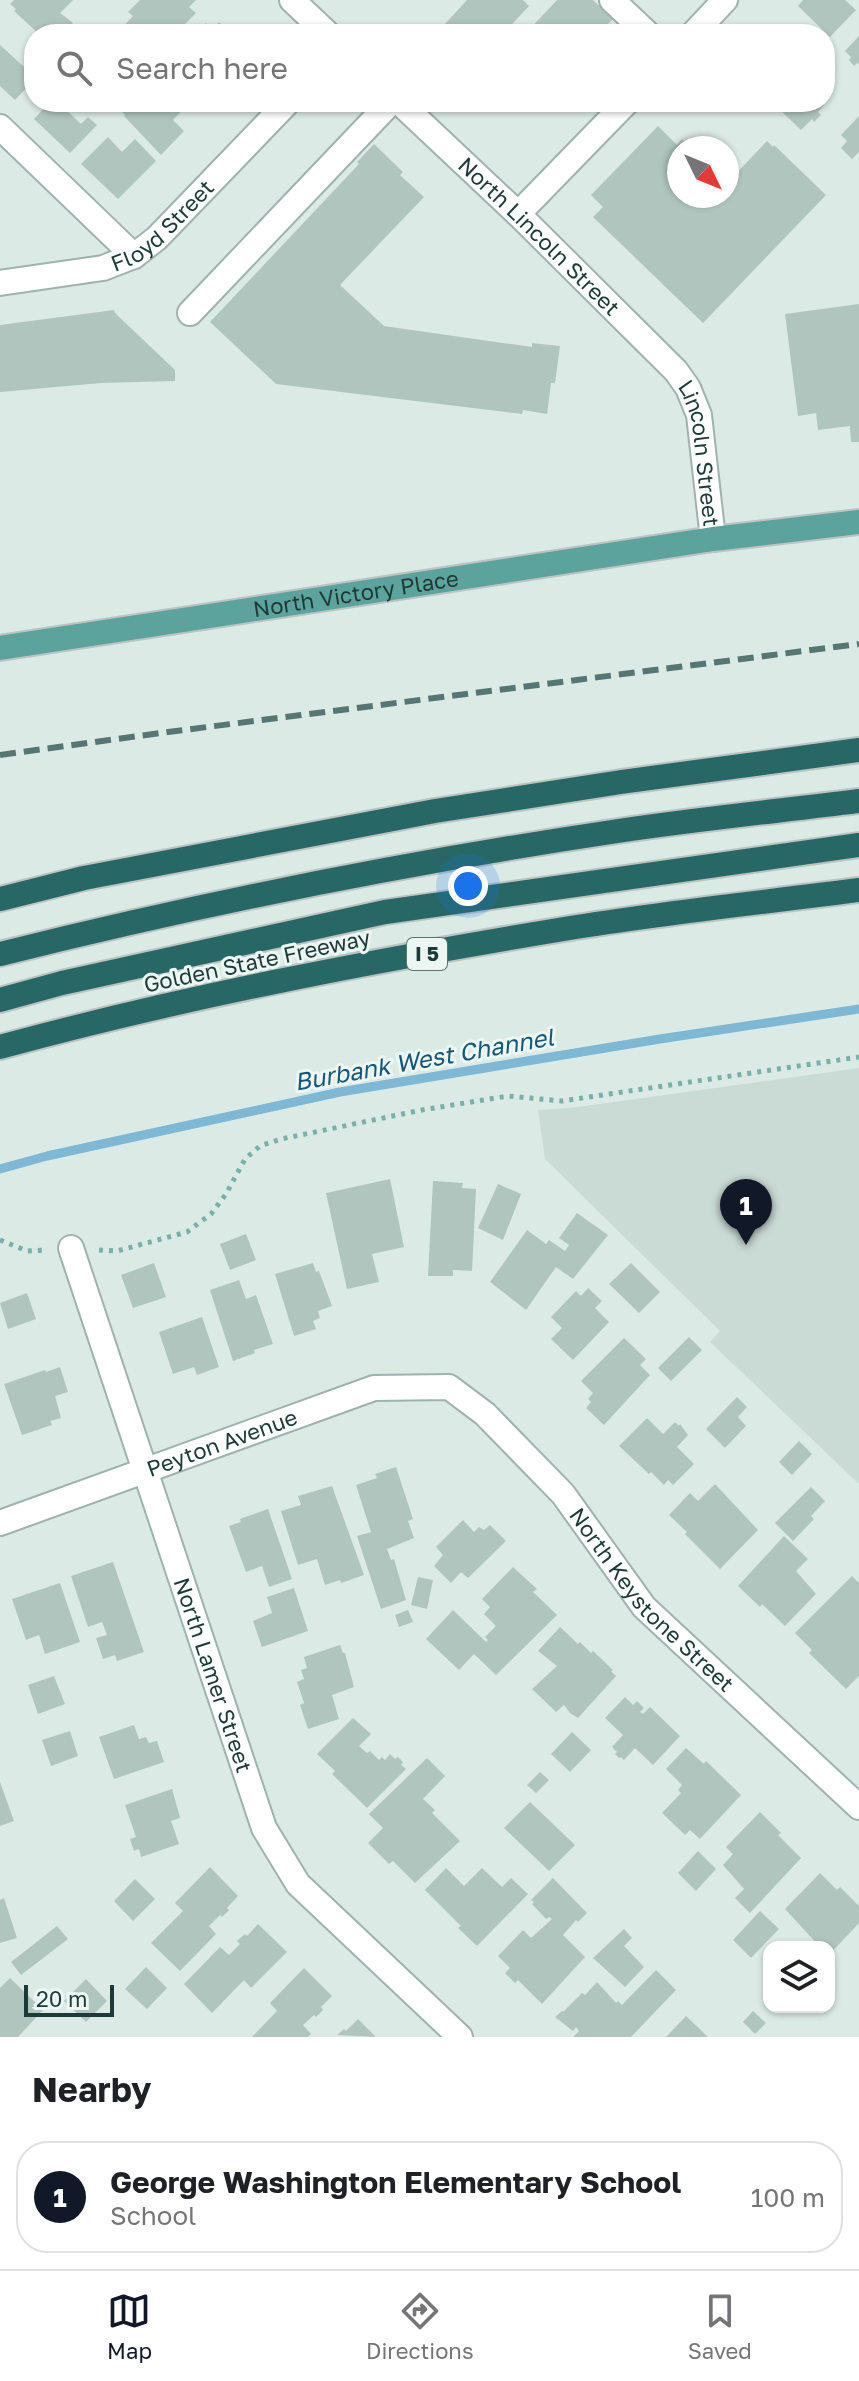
<!DOCTYPE html>
<style>
:root{--surface:#fff;--page:#f2f2f2;--text:#202124;--muted:#757577;--line:#e0e0e0;--accent:#111827}
body{margin:0;font-family:"Golos Text",sans-serif;background:var(--page);color:var(--text)}
.controls{position:absolute;right:24px;bottom:24px;display:grid;overflow:hidden;border-radius:16px;box-shadow:0 2px 6px #0004}
.controls button{width:72px;height:72px;display:grid;place-items:center;padding:0;border:0;border-bottom:2px solid var(--line);background:var(--surface);color:var(--text);font:40px sans-serif}
.compass{position:absolute;left:667px;top:136px;width:72px;height:72px;border-radius:50%;background:var(--surface);box-shadow:0 2px 6px #0004;rotate:133deg}
.scale{position:absolute;left:24px;bottom:20px;width:90px;box-sizing:border-box;padding-left:8px;border:4px solid #1d3a37;border-top:0;font-size:22px;line-height:28px;white-space:nowrap;color:#1d3a37;-webkit-text-stroke:6px #ecf6f3;paint-order:stroke}
.you{position:absolute;left:468px;top:886px;width:28px;height:28px;margin:-20px;border:6px solid #fff;border-radius:50%;background:#1a73e8;box-shadow:0 0 0 12px #1a73e833}
.badge{display:grid;place-items:center;width:52px;height:52px;border-radius:50%;background:var(--accent);color:#fff;font-size:26px;font-weight:700}
.pin{position:absolute;translate:-50% -66px;filter:drop-shadow(0 2px 4px #0008)}
.pin::after{content:'';position:absolute;top:42px;width:28px;height:24px;background:inherit;clip-path:polygon(0 0,100% 0,50% 100%)}
.list{margin:0;padding:0;list-style:none}
h2{display:flex;justify-content:space-between;align-items:center;height:104px;margin:0;padding:0 32px;font-size:34px}
h2 small{font-size:26px;font-weight:400;color:var(--muted)}
.list li{display:grid;grid-template-columns:52px 1fr auto;gap:24px;align-items:center;box-sizing:border-box;height:112px;margin:0 16px 16px;padding:0 16px;border:2px solid var(--line);border-radius:32px}
.list b{display:block;font-size:30px;white-space:nowrap}
.list p{margin:0;font-size:26px;white-space:nowrap;color:var(--muted)}
.list em{font-size:26px;font-style:normal;color:var(--muted)}
.icon{flex:none;width:44px;height:44px;fill:none;stroke:currentColor;stroke-width:2;stroke-linecap:round;stroke-linejoin:round}
.map{position:relative;flex:none;width:859px;height:2037px;overflow:hidden}
.search{position:absolute;background:var(--surface);box-shadow:0 2px 6px #0004;left:24px;right:24px;top:24px;height:88px;display:flex;align-items:center;gap:20px;box-sizing:border-box;padding:0 28px;border-radius:32px;color:var(--muted);font-size:30px}
.sheet{height:232px;background:var(--surface)}
nav{display:flex;justify-content:space-around;align-items:center;box-sizing:border-box;height:112px;border-top:2px solid var(--line);background:var(--surface);font-size:22px;color:var(--muted)}
nav a{display:grid;justify-items:center;gap:4px}
nav .on{color:var(--accent)}
.map>svg:first-child{display:block}
.built{fill:#cadad5}
.lines{fill:none;stroke-linecap:round;stroke-linejoin:round}
.stream{stroke:#7eb8d5;stroke-width:9}
.building{fill:#b1c5bf}
.minor-casing{stroke:#9fb2ae;stroke-width:28}
.major-casing{stroke:#bbc4c3;stroke-width:28}
.highway-casing{stroke:#bbc4c3;stroke-width:28}
.path{stroke:#7ab0a8;stroke-width:5;stroke-dasharray:4 6;stroke-linecap:butt}
.minor{stroke:#fff;stroke-width:24}
.major{stroke:#5da39d;stroke-width:24}
.highway{stroke:#276866;stroke-width:24}
.rail{stroke:#577673;stroke-width:6;stroke-dasharray:16 8;stroke-linecap:butt}
.labels{text-anchor:middle;stroke-width:6;stroke-linejoin:round;paint-order:stroke}
.shield{fill:#ecf6f3;stroke:#5b726f;stroke-width:2}
.shield-label{font-size:20px;font-weight:bold;fill:#1d3a37}
.street-label{font-size:22px;fill:#1d3a37;stroke:#ecf6f3}
.water-label{font-size:24px;font-style:italic;fill:#145779;stroke:#ecf6f3}
</style>
<div class="map">
<svg width="859" height="2037" viewBox="0 0 859 2037">
<rect width="100%" height="100%" fill="#dceae6"/>
<!-- built -->
<path class="built" d="M859 1068V1484L710 1342 720 1331 545 1159 538 1110 571 1108Z"/>
<g class="lines">
<!-- stream -->
<path class="stream" d="M0 1169 47 1156 340 1092 660 1039 859 1009"/>
</g>
<!-- building -->
<path class="building" d="M14 0H73L60 13 73 23 62 34H39L14 11 16 9 10 4Z
M140 0H196L189 7 196 13 175 34H116L133 16 128 12Z
M467 0H523L529 6 503 34H456L445 24Z
M557 0H593L613 19 598 34H525Z
M803 0H845L856 10 830 37 798 6Z
M219 22 232 34H195L206 23 212 29Z
M859 36V64L857 63 854 66 849 60 851 57 845 51Z
M0 45 34 76V80L15 100 0 86Z
M50 102H58L81 124 88 117 97 125 70 153 34 119Z
M130 102H190L173 120 184 131 161 155 124 116 125 115 121 111Z
M782 102H821L824 105 818 112 821 115 814 122 812 119 801 130 777 107Z
M859 116V152L852 159 841 148 847 141 841 135Z
M658 126 677 145 682 139 690 148H679V196H727V183L767 141 773 147 774 145 826 195 703 323 593 217 603 207 591 195Z
M108 137 122 152 135 139 156 161 118 199 81 164Z
M374 144 403 172 400 175 424 197 340 285 384 326 532 347V343L560 346 555 383H551L547 414 523 410 522 414 276 384 210 322 359 164 357 162Z
M859 304V442H851L850 426 818 430 816 413 798 416 785 314Z
M114 310 115 313 175 370V381L101 383 0 392V325Z
M390 1179 404 1247 372 1254 379 1282 347 1289 326 1193Z
M433 1181 463 1183 462 1188 476 1189 472 1271 453 1270V1276H428Z
M498 1184 521 1194 503 1240 478 1228Z
M577 1213 608 1235 573 1279 556 1267 526 1310 490 1282 527 1230 546 1244 549 1240 565 1251 569 1245 559 1238Z
M246 1234 256 1260 230 1270 220 1244Z
M154 1263 166 1297 133 1308 121 1275Z
M313 1263 316 1272 319 1271 332 1306 318 1311 320 1318 313 1321 316 1329 294 1336 275 1274Z
M631 1263 660 1292 639 1313 609 1284Z
M239 1280 246 1299 256 1295 273 1344 254 1350 255 1353 233 1361 210 1290Z
M588 1288 602 1301 595 1308 609 1322 573 1360 551 1339 562 1328 551 1317 576 1291 581 1296Z
M27 1293 36 1319 8 1329 0 1303Z
M202 1317 219 1367 197 1375 194 1367 173 1374 159 1332Z
M689 1337 702 1350 671 1381 658 1368Z
M624 1338 646 1359 640 1365 650 1375 604 1425 586 1408 591 1402 588 1399 593 1393 581 1381Z
M60 1367 68 1392 55 1396 61 1418 50 1421 52 1425 22 1435 4 1384 45 1370 46 1372Z
M737 1397 747 1407 738 1417 746 1426 725 1448 706 1429Z
M647 1418 663 1434 675 1422 679 1426 680 1424 688 1435 677 1447 694 1464 673 1485 668 1480 664 1485 651 1472 649 1474 619 1446Z
M799 1441 812 1454 792 1475 779 1462Z
M396 1467 413 1519 408 1521 414 1538 387 1549 391 1560 394 1559 406 1600 381 1609 357 1536 371 1532 356 1485 377 1478 375 1474Z
M715 1484 758 1530 720 1569 685 1534 687 1532 669 1515 690 1493 698 1501Z
M332 1486 364 1575 341 1583 340 1580 325 1585 317 1559 298 1565 281 1511 301 1505 298 1496Z
M811 1487 825 1501 811 1516 814 1519 793 1541 775 1523Z
M268 1509 292 1579 269 1587 262 1566 246 1572 229 1526 241 1522 240 1519Z
M463 1520 474 1532 479 1527 484 1530 490 1525 506 1541 468 1578 461 1572 451 1583 434 1566 443 1555 436 1547Z
M784 1536 808 1559 796 1571 816 1594 785 1626 762 1604 760 1607 738 1586Z
M113 1562 144 1652 117 1661 115 1655 103 1659 96 1638 107 1635 102 1622 88 1627 71 1576Z
M513 1567 537 1589 533 1592 557 1615 496 1675 474 1654 459 1670 426 1639 453 1610 486 1642 488 1640 485 1637 496 1626 484 1614 490 1607 482 1599Z
M852 1576 859 1583V1676L846 1689 809 1653 812 1650 795 1633Z
M418 1577 433 1580 427 1609 411 1605Z
M60 1583 80 1642 45 1654 39 1635 26 1640 12 1599Z
M294 1588 308 1631 262 1647 253 1621 272 1613 267 1597Z
M408 1610 413 1622 399 1627 395 1615Z
M560 1627 578 1644 580 1642 591 1653 593 1651 613 1670 611 1671 616 1676 578 1718 570 1713 564 1705 556 1712 532 1689 557 1666 538 1651Z
M340 1645 343 1653H345L354 1687 332 1695 339 1719 308 1729 300 1705 304 1703 297 1682 304 1679 301 1670 307 1668 304 1657Z
M54 1676 65 1704 38 1714 28 1685Z
M625 1697 633 1705 637 1701 644 1708 640 1712 643 1714 650 1707 680 1736 653 1765 635 1748 624 1760 621 1757 619 1758 615 1754 617 1752 612 1747 623 1735 605 1718Z
M353 1718 371 1734 359 1746 367 1753 370 1751 379 1760 382 1757 385 1760 390 1754 395 1759 398 1757 403 1762 401 1765 406 1769 367 1808 332 1774 335 1771 317 1754Z
M134 1725 139 1739 146 1737 149 1743 157 1741 164 1762 114 1779 99 1737Z
M70 1731 78 1756 51 1766 42 1740Z
M572 1732 591 1750 570 1772 551 1754Z
M686 1748 704 1764 706 1761 741 1795 700 1839 690 1830 685 1835 662 1813 681 1793 678 1790 682 1785 666 1769Z
M427 1758 445 1776 423 1799 435 1810 432 1813 460 1841 415 1883 393 1861 389 1864 368 1843 383 1828 369 1814Z
M540 1772 549 1780 536 1793 527 1785Z
M0 1782 14 1821 0 1826Z
M172 1789 180 1818 171 1821 179 1844 141 1857 139 1849 134 1851 130 1839 136 1837 125 1805Z
M530 1802 575 1845 549 1871 504 1828Z
M760 1812 781 1833 778 1835 801 1858 750 1913 735 1898 744 1889 723 1865 733 1854 726 1847Z
M698 1851 716 1869 696 1891 678 1873Z
M210 1867 238 1896 227 1908 229 1910 222 1917 220 1915 209 1926 216 1934 180 1971 151 1943 183 1911 175 1903Z
M446 1868 464 1886 482 1868 502 1887 511 1878 528 1894 477 1946 458 1928 461 1926 425 1890Z
M820 1873 837 1890 840 1887 859 1906V1923L829 1955V1947H820L785 1909Z
M553 1878 587 1913 578 1922 576 1920 563 1935 585 1957 542 2004 518 1980 515 1983 505 1973 510 1968 498 1956 523 1930 531 1938 552 1919 549 1917 546 1919 532 1904 534 1902 531 1900Z
M135 1879 155 1899 133 1921 114 1901Z
M4 1898 17 1938 0 1943V1900Z
M760 1911 779 1929 751 1958 733 1940Z
M258 1924 287 1952 251 1988 244 1980 212 2013 184 1984 220 1947 229 1955 240 1944 237 1941 245 1934 247 1936Z
M57 1926 68 1939 21 1975 11 1962Z
M624 1929 632 1938 624 1946 644 1967 625 1987 593 1958Z
M146 1967 167 1988 147 2009 125 1989Z
M304 1968 332 1996 321 2007 323 2010 316 2017 314 2015 303 2025 311 2034 308 2037H252L277 2011 270 2003Z
M656 1970 676 1990 631 2037H573L579 2031 576 2027 573 2031 555 2017 562 2011 563 2012 582 1993 585 1995 597 1982 616 2003 618 2001 622 2005Z
M10 1978 43 2010 18 2037H0V1988Z
M86 1979 107 2001 86 2022 64 2001Z
M753 2011 766 2023 755 2034 743 2022Z
M686 2016 708 2037H666Z
M358 2019 376 2037 337 2035 344 2029 346 2031Z"/>
<g class="lines">
<defs>
<g id="minor">
<path d="M292 0 328 34"/>
<path d="M612 0 648 34"/>
<path d="M693 34 725 0"/>
<path id="s1" d="M399 102 518 214 676 371 688 388 699 415 713 539"/>
<path d="M0 127 134 256"/>
<path d="M518 214 627 102"/>
<path id="s2" d="M0 283 103 268 134 256 157 238 288 102"/>
<path d="M190 313 391 102"/>
<path id="s3" d="M71 1248 264 1828 298 1884 460 2037"/>
<path id="s4" d="M0 1523 374 1388 449 1387 485 1414 563 1494 644 1607 859 1807"/>
</g>
<g id="major">
<path id="s5" d="M0 648 713 539 859 522"/>
</g>
<path id="highway" d="M0 899 84 878 435 811 621 782 859 750
M0 954C204 903 410 862 618 831 698 819 779 811 859 801
M0 1000 62 983 385 912 859 845
M0 1047C183 997 371 961 558 930 658 913 759 903 859 890"/>
</defs>
<!-- minor casing -->
<use href="#minor" class="minor-casing"/>
<!-- major casing -->
<use href="#major" class="major-casing"/>
<!-- highway casing -->
<use href="#highway" class="highway-casing"/>
<!-- path -->
<path class="path" d="M0 1240 27 1251 45 1250
M99 1250 117 1251 187 1232 211 1214 226 1194 245 1159 260 1146 281 1139 422 1110 508 1096 562 1101 859 1057"/>
<!-- minor -->
<use href="#minor" class="minor"/>
<!-- major -->
<use href="#major" class="major"/>
<!-- highway -->
<use href="#highway" class="highway"/>
<!-- rail -->
<path class="rail" d="M0 755 168 732 859 644"/>
</g>
<g class="labels">
<!-- shield labels -->
<rect class="shield" x="407" y="938" width="40" height="32" rx="6"/>
<g class="shield-label">
<text x="427" y="961">I 5</text>
</g>
<!-- street labels -->
<g class="street-label">
<text dy="8" stroke="none"><textPath href="#s2" startOffset="178">Floyd Street</textPath></text>
<text dy="8" stroke="none"><textPath href="#s1" startOffset="194">North Lincoln Street</textPath></text>
<text dy="8" stroke="none"><textPath href="#s1" startOffset="474">Lincoln Street</textPath></text>
<text dy="8" stroke="none"><textPath href="#s5" startOffset="360">North Victory Place</textPath></text>
<text transform="translate(257 961) rotate(-12)" y="8">Golden State Freeway</text>
<text dy="8" stroke="none"><textPath href="#s4" startOffset="236">Peyton Avenue</textPath></text>
<text dy="8" stroke="none"><textPath href="#s4" startOffset="768">North Keystone Street</textPath></text>
<text dy="8" stroke="none"><textPath href="#s3" startOffset="450">North Lamer Street</textPath></text>
</g>
<!-- water labels -->
<g class="water-label">
<text transform="translate(424 1060) rotate(-10)" y="8">Burbank West Channel</text>
</g>
</g>
</svg>
<div class="controls">
<button><svg class="icon" aria-label="layers" viewBox="0 0 24 24"><path d="M12 4l9 5-9 5-9-5zM3 14l9 5 9-5"/></svg></button>
</div>
<svg class="compass" viewBox="-18 -18 36 36"><path d="M0-13l5 13h-10z" fill="#e53935"/><path d="M0 13l5-13h-10z" fill="#757577"/></svg>
<div class="scale">20 m</div>
<div class="you"></div>
<div class="pin badge" style="left:746px;top:1245px">1</div>
<div class="search"><svg class="icon" aria-label="search" viewBox="0 0 24 24"><circle cx="10" cy="10" r="6"/><path d="M15 15l6 6"/></svg>Search here</div>
</div>
<section class="sheet">
<h2>Nearby<small></small></h2>
<ul class="list">
<li><span class="badge">1</span><div><b>George Washington Elementary School</b><p>School</p></div><em>100 m</em></li>
</ul>
</section>
<nav>
<a class="on"><svg class="icon" aria-label="map" viewBox="0 0 24 24"><path d="M3 6l6-2 6 2 6-2v14l-6 2-6-2-6 2zM9 4v14M15 6v14"/></svg>Map</a>
<a><svg class="icon" aria-label="directions" viewBox="0 0 24 24"><path d="M12 3l9 9-9 9-9-9zM9 14v-3h6M13 9l2 2-2 2"/></svg>Directions</a>
<a><svg class="icon" aria-label="saved" viewBox="0 0 24 24"><path d="M7 4h10v16l-5-4-5 4z"/></svg>Saved</a>
</nav>
